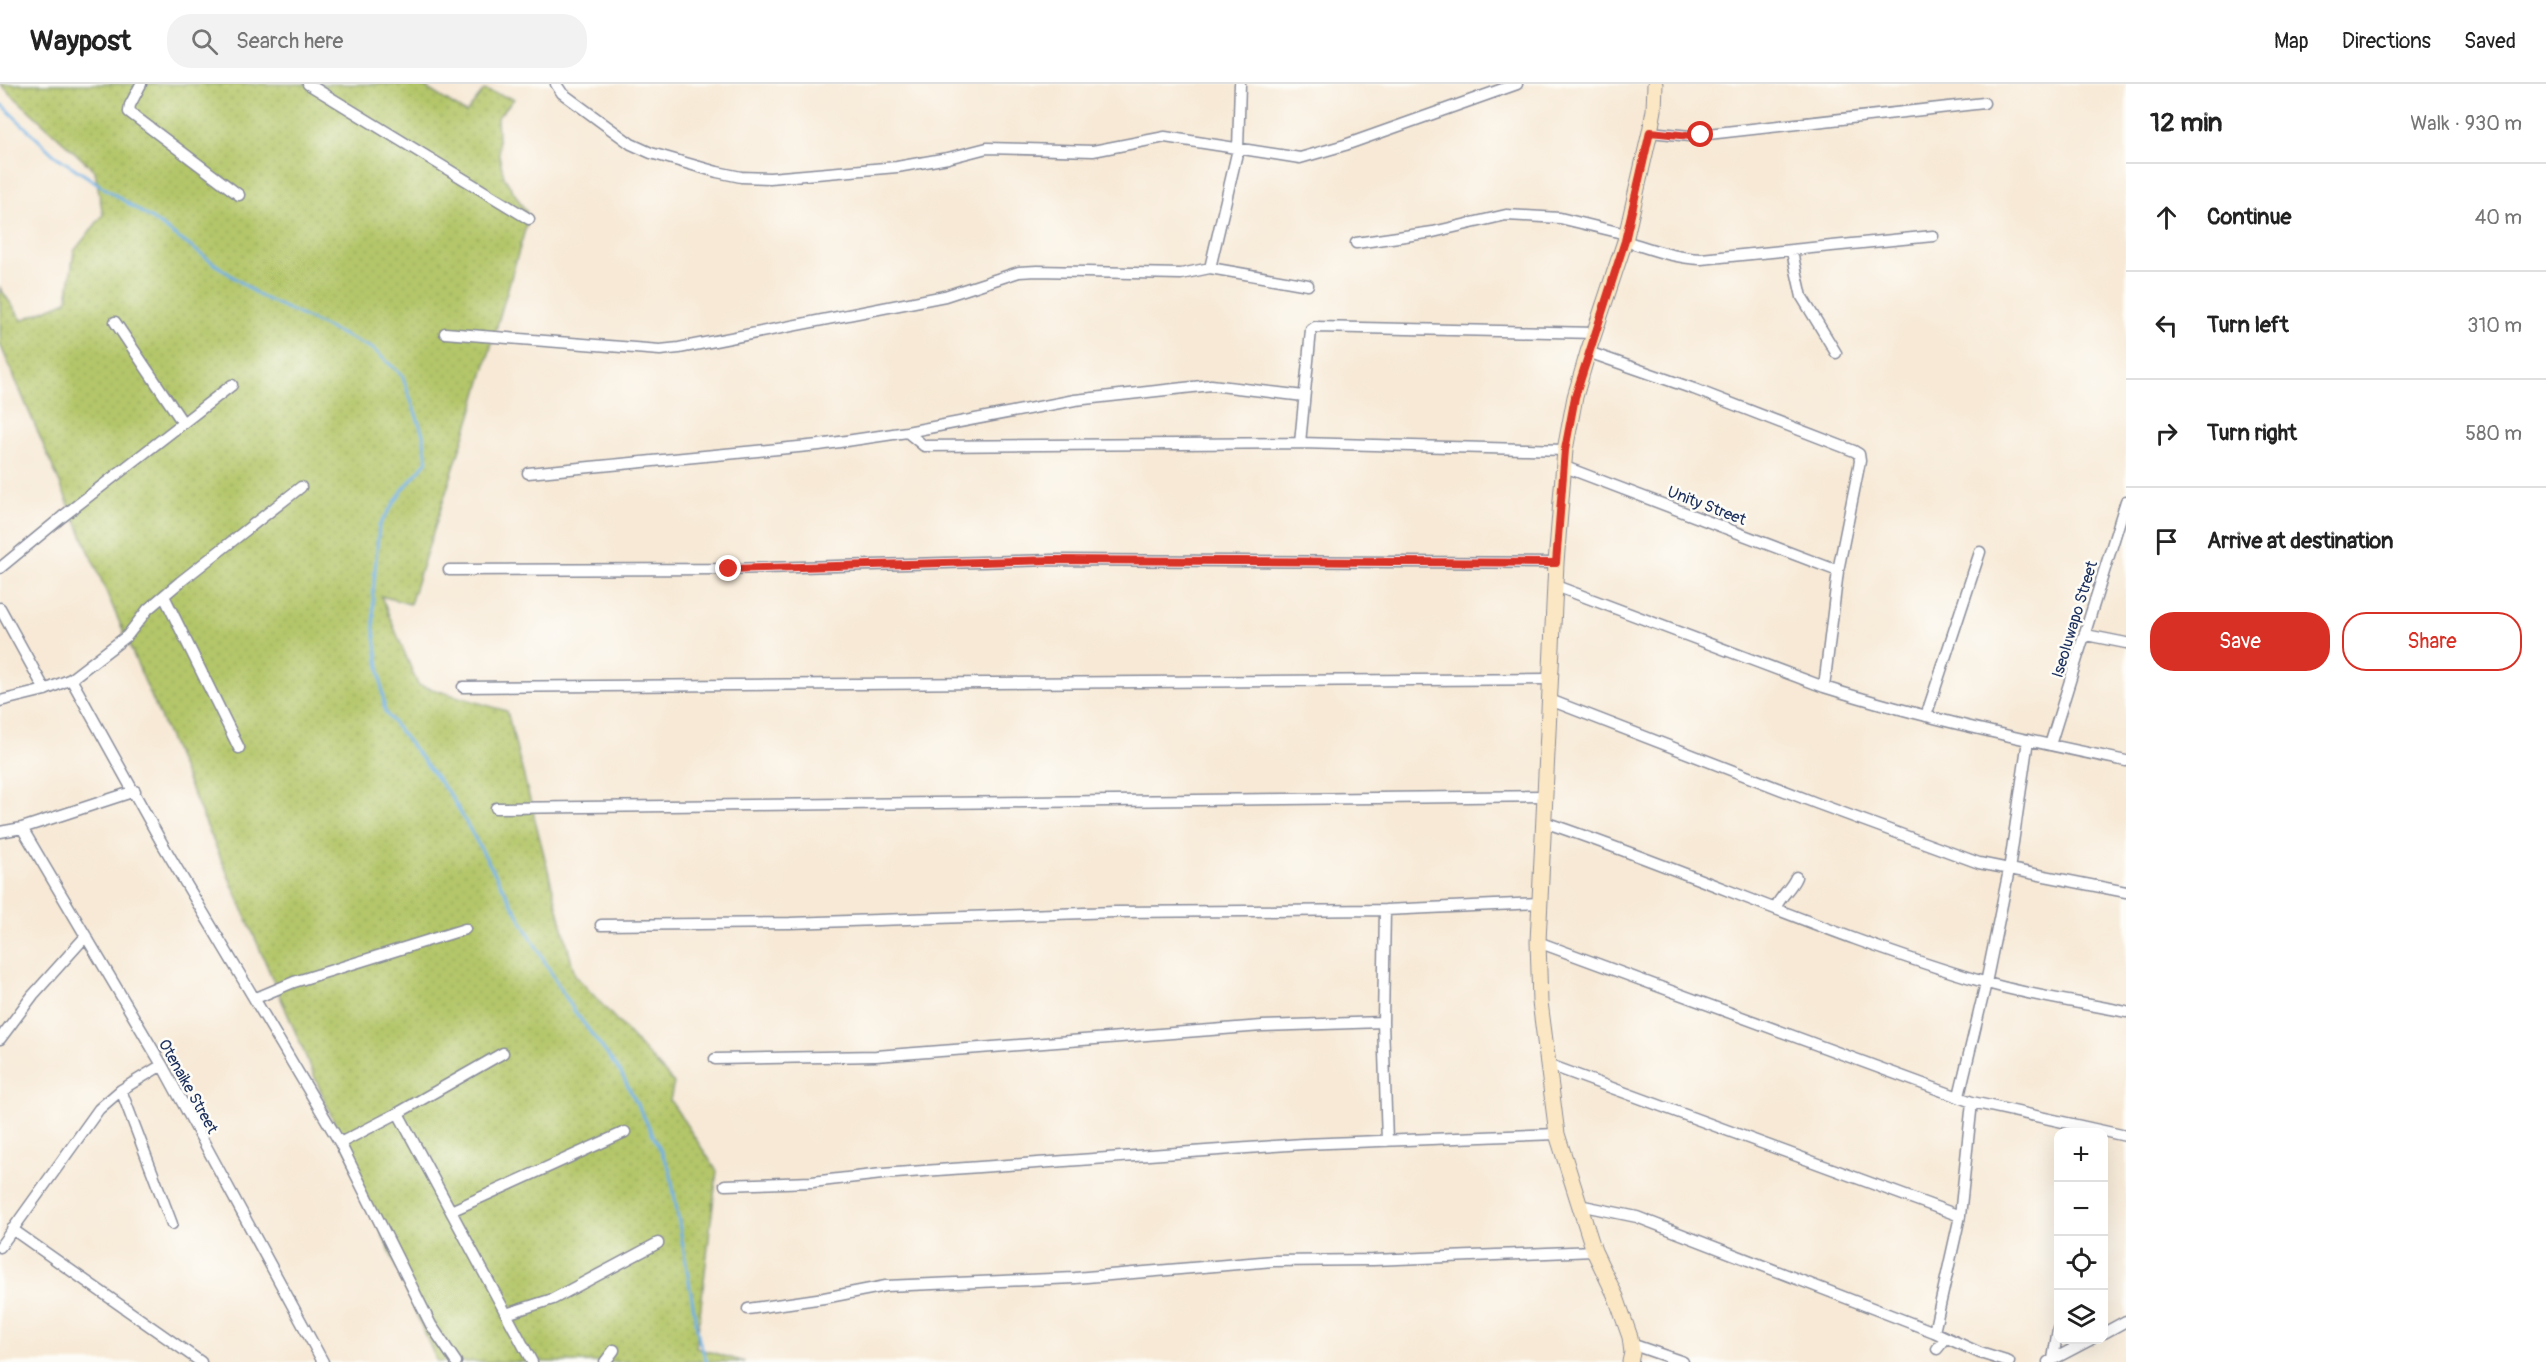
<!DOCTYPE html>
<meta charset="utf-8">
<style>
:root{--surface:#fff;--page:#f2f2f2;--text:#222;--muted:#767676;--line:#e0e0e0;--accent:#d93025}
body{margin:0;font-family:Pangolin,sans-serif;background:var(--page);color:var(--text)}
.controls{position:absolute;right:18px;bottom:18px;display:grid;overflow:hidden;border-radius:12px;box-shadow:0 6px 24px #0002}
.controls button{width:54px;height:54px;display:grid;place-items:center;padding:0;border:0;border-bottom:2px solid var(--line);background:var(--surface);color:var(--text);font:30px sans-serif}
.stop{position:absolute;width:18px;height:18px;margin:-14px;border:4px solid #d93025;border-radius:50%;background:#fff}
.stop.end{background:#d93025;border-color:#fff;box-shadow:0 2px 6px #0008}
.list{margin:0;padding:0;list-style:none}
h2{display:flex;justify-content:space-between;align-items:center;height:78px;margin:0;padding:0 24px;font-size:26px}
h2 small{font-size:20px;font-weight:400;color:var(--muted)}
.list li{display:grid;grid-template-columns:39px 1fr auto;gap:18px;align-items:center;box-sizing:border-box;height:108px;padding:0 24px;border-top:2px solid var(--line)}
.list b{display:block;font-size:22px;white-space:nowrap}
.list em{font-size:20px;font-style:normal;color:var(--muted)}
.actions{display:flex;gap:12px;padding:18px 24px}
.actions a{flex:1;padding:14px 0;border:2px solid var(--accent);border-radius:24px;text-align:center;font-size:21px;color:var(--accent)}
.actions .main{background:var(--accent);color:#fff}
.icon{flex:none;width:33px;height:33px;fill:none;stroke:currentColor;stroke-width:2;stroke-linecap:round;stroke-linejoin:round}
.map{position:relative;flex:none;width:2126px;height:1278px;overflow:hidden}
header{display:flex;align-items:center;gap:36px;box-sizing:border-box;height:84px;padding:0 30px;background:var(--surface);border-bottom:2px solid var(--line)}
header strong{font-size:28px}
nav{display:flex;gap:33px;margin-inline-start:auto;font-size:21px}
.search{width:420px;height:54px;background:var(--page);display:flex;align-items:center;gap:15px;box-sizing:border-box;padding:0 21px;border-radius:24px;color:var(--muted);font-size:22px}
main{display:flex}
aside{flex:1;background:var(--surface)}
.map>svg:first-child{display:block}
.grass{fill:url(#grass-dots);stroke:#687a64;stroke-width:1.5}
.lines{fill:none;stroke-linecap:round;stroke-linejoin:round}
.stream{stroke:#70b1e4;stroke-width:3}
.street-casing{stroke:#898c9a;stroke-width:13}
.secondary-casing{stroke:#898c9a;stroke-width:17}
.street{stroke:#fff;stroke-width:10}
.secondary{stroke:#fbe7c3;stroke-width:15}
.route{stroke:#d93025;stroke-width:8}
.labels{text-anchor:middle;stroke-width:5;stroke-linejoin:round;paint-order:stroke}
.street-label{font-size:16px;fill:#1b2f5e;stroke:#fdfcf7}
</style>
<header>
<strong>Waypost</strong>
<div class="search"><svg class="icon" aria-label="search" viewBox="0 0 24 24"><circle cx="10" cy="10" r="6"/><path d="M15 15l6 6"/></svg>Search here</div>
<nav><a>Map</a><a>Directions</a><a>Saved</a></nav>
</header>
<main>
<div class="map">
<svg width="2126" height="1278" viewBox="0 0 2126 1278">
<defs>
<pattern id="grass-dots" width="8" height="8" patternUnits="userSpaceOnUse" patternTransform="scale(1.5)"><rect width="8" height="8" fill="#b4c669"/><path d="M2 2h.1M6 6h.1" fill="none" stroke="#9aaa5d" stroke-width="1.8" stroke-linecap="round"/></pattern>
</defs>
<rect width="100%" height="100%" fill="#fdfcf7"/>
<filter id="ink" filterUnits="userSpaceOnUse"><feTurbulence type="fractalNoise" baseFrequency=".0167" numOctaves="2"/><feDisplacementMap in="SourceGraphic" scale="12" xChannelSelector="R" yChannelSelector="G"/><feConvolveMatrix kernelMatrix="1 2 1 2 8 2 1 2 1" color-interpolation-filters="sRGB"/></filter>
<filter id="wash" filterUnits="userSpaceOnUse"><feTurbulence type="fractalNoise" baseFrequency=".008" numOctaves="4" result="noise"/><feDisplacementMap in="SourceGraphic" scale="24" xChannelSelector="R" yChannelSelector="G"/><feGaussianBlur stdDeviation="1.35" result="paint"/><feColorMatrix in="noise" values="0 0 0 0 0 0 0 0 0 0 0 0 0 0 0 0 0 1.4 0 .05"/><feComposite in="paint" operator="in"/></filter>
<g filter="url(#wash)">
<rect width="100%" height="100%" fill="#f7e9d5"/>
<!-- grass -->
<path class="grass" d="M0 0H420L466 29 484 6 514 15 497 34 499 71 504 93 529 132 472 328 410 520 381 512 418 601 507 627 575 891 674 999 670 1016 717 1087 696 1264 745 1278H437L0 260V204L22 236 67 217 74 167 103 131 95 87Z"/>
<g class="lines">
<!-- stream -->
<path class="stream" d="M0 19 54 71 152 135 260 212 373 265 402 291 423 350 427 377 402 407 379 442 373 509 374 545 385 628 451 712 553 892 573 925 621 989 649 1043 670 1086 699 1256 707 1278"/>
</g>
</g>
<g filter="url(#ink)">
<g class="lines">
<defs>
<path id="street" d="M141 0 130 21 129 28 239 111
M308 0 529 135
M556 0 562 9 631 60 651 69 717 88 741 93 770 94 897 83 948 74 987 64 1093 67 1165 53 1300 74 1345 61 1517 0
M1650 48 1690 52 1984 19
M1625 157C1651 165 1673 174 1701 175L1933 152
M1356 159 1433 148 1506 131 1560 134 1626 150
M1792 168 1802 213 1836 269
M1210 184 1238 65 1240 0
M115 238 183 339
M445 249 660 266 679 264 945 212 1019 188 1037 187 1181 190 1210 184 1308 201
M1588 268 1694 305 1854 367 1859 370 1860 377 1838 487 1824 603
M907 348 924 362 1300 359 1565 366
M1300 359 1311 246 1315 243 1595 249
M1565 383 1838 487
M528 389 819 361 907 348 1075 316 1211 301 1304 312
M0 484 62 433 232 301
M449 486 729 485 1053 476 1556 479
M1556 502 1824 603C1923 634 2024 656 2126 677
M164 512 239 664
M0 524 45 606
M2086 551 2126 559
M71 595 163 761 340 1059 431 1241 456 1278
M463 603 1551 595
M1550 616 1816 719 1979 779 2126 808
M0 617 45 606 71 595 127 552 148 525 180 498 301 403
M1926 632 1980 468
M2050 661 2126 417
M496 724 1545 712
M1544 738C1692 788 1834 854 1984 898 2030 912 2079 918 2126 928
M22 744 162 981 323 1278
M0 748 22 744 135 707
M1776 823C1781 811 1791 805 1796 793
M1385 826 1383 938 1387 1057
M601 841 790 839 1115 828 1385 826 1540 819
M1538 858 1972 1018 2126 1052
M256 914 294 898 465 845
M0 955 33 911 86 852
M715 975 876 972 1262 942 1383 938
M1547 980 1960 1132
M121 1006 172 1140
M1959 1012 1986 899 2009 786 2028 656
M398 1029 532 1278
M340 1059 398 1029 503 969
M725 1101 812 1098 882 1090 1303 1060 1557 1050
M1579 1121 1637 1133 1934 1248 1980 1269 2009 1278
M451 1127 625 1048
M12 1145 201 1278
M0 1163 99 1025 121 1006 162 981
M748 1225 824 1214 886 1202 1075 1194 1273 1177 1373 1176 1594 1167
M506 1230 553 1215 658 1159
M1934 1248 1960 1132 1972 1018
M2104 1249 2126 1237
M1631 1260 1683 1278
M1937 1265 1946 1254
M2053 1275 2058 1245
M605 1278 614 1266
M2048 1278 2090 1256"/>
<path id="secondary" d="M1630 1278 1632 1269 1630 1253 1616 1213 1594 1167 1557 1050 1540 918 1538 858 1556 479 1565 366 1575 313 1588 268 1625 157 1650 48 1654 26 1655 0"/>
</defs>
<!-- street casing -->
<use href="#street" class="street-casing"/>
<!-- secondary casing -->
<use href="#secondary" class="secondary-casing"/>
<!-- street -->
<use href="#street" class="street"/>
<!-- secondary -->
<use href="#secondary" class="secondary"/>
</g>
</g>
<g class="lines" filter="url(#ink)">
<!-- route -->
<path class="route" d="M729 485 1053 476 1556 479 1565 366 1575 313 1625 157 1650 48 1690 52 1701 51"/>
</g>
<g class="labels">
<!-- street labels -->
<g class="street-label">
<text transform="translate(1707 421) rotate(21)" y="6">Unity Street</text>
<text transform="translate(2074 535) rotate(-73)" y="6">Iseoluwapo Street</text>
<text transform="translate(189 1002) rotate(61)" y="6">Otenaike Street</text>
</g>
</g>
</svg>
<div class="controls">
<button>+</button>
<button>−</button>
<button><svg class="icon" aria-label="locate" viewBox="0 0 24 24"><circle cx="12" cy="12" r="6"/><path d="M12 2v4M12 18v4M2 12h4M18 12h4"/></svg></button>
<button><svg class="icon" aria-label="layers" viewBox="0 0 24 24"><path d="M12 4l9 5-9 5-9-5zM3 14l9 5 9-5"/></svg></button>
</div>
<div class="stop" style="left:1701px;top:51px"></div>
<div class="stop end" style="left:729px;top:485px"></div>
</div>
<aside>
<h2>12 min<small>Walk · 930 m</small></h2>
<ul class="list">
<li><svg class="icon" aria-label="ahead" viewBox="0 0 24 24"><path d="M12 20V5M6 11l6-6 6 6"/></svg><div><b>Continue</b></div><em>40 m</em></li>
<li><svg class="icon" aria-label="left" viewBox="0 0 24 24"><path d="M17 20v-9H6M10 6l-5 5 5 5"/></svg><div><b>Turn left</b></div><em>310 m</em></li>
<li><svg class="icon" aria-label="right" viewBox="0 0 24 24"><path d="M7 20v-9h11M14 6l5 5-5 5"/></svg><div><b>Turn right</b></div><em>580 m</em></li>
<li><svg class="icon" aria-label="arrive" viewBox="0 0 24 24"><path d="M6 21V4h12l-3 4 3 4H6"/></svg><div><b>Arrive at destination</b></div></li>
</ul>
<div class="actions"><a class="main">Save</a><a>Share</a></div>
</aside>
</main>
